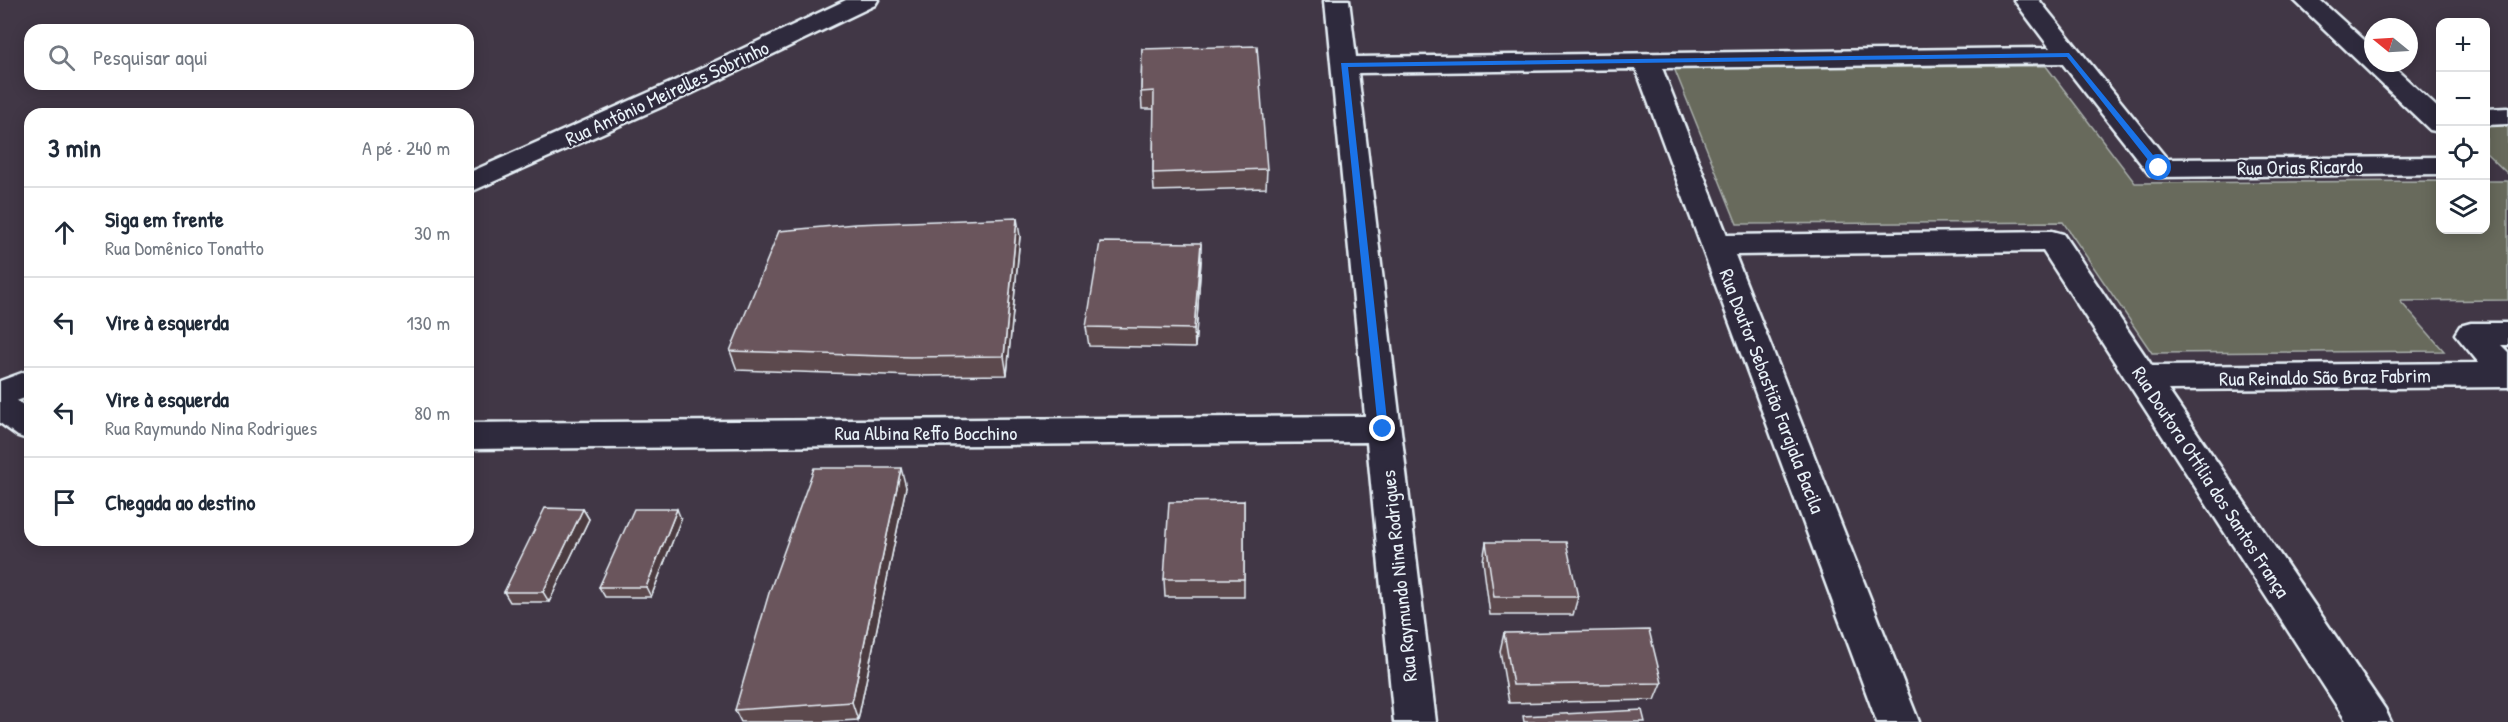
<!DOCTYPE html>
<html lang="pt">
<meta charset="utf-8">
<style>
:root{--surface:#fff;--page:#f2f2f3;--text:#1f2937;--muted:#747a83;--line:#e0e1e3}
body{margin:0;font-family:"Patrick Hand",sans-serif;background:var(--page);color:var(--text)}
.controls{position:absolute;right:18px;top:18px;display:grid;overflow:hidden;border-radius:12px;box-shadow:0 3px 15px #0003}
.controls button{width:54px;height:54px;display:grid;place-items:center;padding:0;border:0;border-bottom:2px solid var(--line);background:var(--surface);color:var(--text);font:30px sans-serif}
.compass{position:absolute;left:2364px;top:18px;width:54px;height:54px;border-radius:50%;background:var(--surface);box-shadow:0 3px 15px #0003;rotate:288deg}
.stop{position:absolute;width:18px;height:18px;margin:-14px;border:4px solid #1a73e8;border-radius:50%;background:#fff}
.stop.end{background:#1a73e8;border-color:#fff;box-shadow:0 2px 6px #0008}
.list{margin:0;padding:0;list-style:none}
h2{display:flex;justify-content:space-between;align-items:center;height:78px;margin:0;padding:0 24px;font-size:26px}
h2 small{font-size:20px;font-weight:400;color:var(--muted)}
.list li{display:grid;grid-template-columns:39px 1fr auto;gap:18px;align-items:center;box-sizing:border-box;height:90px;padding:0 24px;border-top:2px solid var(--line)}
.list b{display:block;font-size:22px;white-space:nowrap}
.list p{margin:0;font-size:20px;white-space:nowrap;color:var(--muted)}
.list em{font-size:20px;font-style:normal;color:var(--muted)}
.icon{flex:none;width:33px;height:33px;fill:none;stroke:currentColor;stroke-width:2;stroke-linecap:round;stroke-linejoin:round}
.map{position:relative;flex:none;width:2508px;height:722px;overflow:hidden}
.search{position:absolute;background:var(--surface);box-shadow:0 3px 15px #0003;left:24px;top:24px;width:450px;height:66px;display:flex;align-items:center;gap:15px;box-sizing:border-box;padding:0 21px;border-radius:18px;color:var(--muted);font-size:22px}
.panel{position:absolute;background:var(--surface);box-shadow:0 3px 15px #0003;left:24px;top:108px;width:450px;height:438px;border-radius:18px}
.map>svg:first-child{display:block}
.green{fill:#686a5c;stroke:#a8aeaa;stroke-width:1.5}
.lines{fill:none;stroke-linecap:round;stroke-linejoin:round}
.minor-casing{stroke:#e8f1f8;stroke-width:5}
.tertiary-casing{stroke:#e8f1f8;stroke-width:5}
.minor{fill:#2f2a3d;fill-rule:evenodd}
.tertiary{fill:#2f2a3d;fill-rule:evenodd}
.wall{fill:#5c484e;stroke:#e8f1f8;stroke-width:1.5}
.shaded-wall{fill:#4b3b40;stroke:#e8f1f8;stroke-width:1.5}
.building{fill:#6b545b;stroke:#e8f1f8;stroke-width:1.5}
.route{fill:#1a73e8}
.labels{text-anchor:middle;stroke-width:4.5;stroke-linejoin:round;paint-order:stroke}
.street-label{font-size:20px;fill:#e8f1f8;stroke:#2f2a3d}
</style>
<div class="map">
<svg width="2508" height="722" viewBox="0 0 2508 722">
<rect width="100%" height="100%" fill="#413746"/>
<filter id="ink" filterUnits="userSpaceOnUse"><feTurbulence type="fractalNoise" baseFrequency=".0167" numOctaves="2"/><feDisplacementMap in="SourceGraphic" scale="12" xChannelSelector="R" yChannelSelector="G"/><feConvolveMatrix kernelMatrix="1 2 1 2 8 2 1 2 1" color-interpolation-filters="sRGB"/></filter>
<g filter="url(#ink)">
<!-- green -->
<path class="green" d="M2046 66 2135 183 2440 181V230H2486V181H2508V300L2400 301 2444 351 2152 353 2063 222 1737 224 1674 68Z
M2486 124H2508V174L2486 153Z"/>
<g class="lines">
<defs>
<path id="minor" d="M1325 0H1349L1356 57 2050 48 2014 0H2039L2167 159 2440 157V174L2159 177 2149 174 2062 63 1662 68 1727 235 2052 231 2063 234 2152 366 2479 363 2455 334 2460 326 2471 323H2508V345H2501L2508 352V387L2168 390 2385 709 2391 722H2347L2043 251 1735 255 1919 722H1877L1636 69 1358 73 1436 722H1394L1367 442 468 449V423L1365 416Z
M2294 0H2320L2373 48V63H2389L2440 110V132L2430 130Z
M2508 108V124L2486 125V109Z
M0 394 12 397 30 410V440L18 436 0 423Z"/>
<path id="tertiary" d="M846 0H878L875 5 688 95 468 193V173L670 83Z
M30 370V396L0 407V381Z"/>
</defs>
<!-- minor casing -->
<use href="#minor" class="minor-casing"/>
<!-- tertiary casing -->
<use href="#tertiary" class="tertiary-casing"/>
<!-- minor -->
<use href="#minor" class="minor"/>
<!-- tertiary -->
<use href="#tertiary" class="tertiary"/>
</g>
<!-- wall -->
<path class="wall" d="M1142 49 1267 169 1266 188 1154 191 1153 173 1154 109H1142L1141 92Z
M1020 236 1007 375 915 376 737 370 730 351Z
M1201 261 1195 348 1089 346 1086 327Z
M906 487 858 720 822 722H741L735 710Z
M1244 501V597H1165L1164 579Z
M583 509 589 519 549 602H510L504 592Z
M681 519 651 597H605L599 587Z
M1486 542 1578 597 1573 615H1490L1483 561Z
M1504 633 1662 683 1655 700 1509 703 1500 651Z"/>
<!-- shaded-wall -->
<path class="shaded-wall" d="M1017 218 1020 236 1007 375 1004 356Z
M1201 243V261L1195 348 1194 329Z
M901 468 906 487 858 720 852 702Z
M583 509 589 519 549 602 543 592Z
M677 509 681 519 651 597 646 587Z"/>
<!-- building -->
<path class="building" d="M1257 46 1267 169 1153 173 1154 91 1141 92 1142 49Z
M1017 218 1004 356 910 357 730 351 779 231 855 224Z
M1100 242 1201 243 1194 329 1086 327Z
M814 468H901L852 702 735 710 769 593Z
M1244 501V579H1164L1169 502Z
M545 508 583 509 543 592H504Z
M634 509H677L646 587H599Z
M1486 542H1566L1578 597H1494Z
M1649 630 1662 683 1513 685 1504 633Z
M1642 710 1645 722H1524L1523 716Z"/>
</g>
<!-- route -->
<path class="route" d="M2069 53 2162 166V170H2156L2067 57 1348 67 1388 429 1383 433 1378 429 1341 63Z"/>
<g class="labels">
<!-- street labels -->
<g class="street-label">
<text transform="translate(667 93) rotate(-25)" y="7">Rua Antônio Meirelles Sobrinho</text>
<text transform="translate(2300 167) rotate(-1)" y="7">Rua Orias Ricardo</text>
<text transform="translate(2325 377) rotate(-1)" y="7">Rua Reinaldo São Braz Fabrim</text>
<text transform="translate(1772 391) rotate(69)" y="7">Rua Doutor Sebastião Farajala Bacila</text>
<text x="926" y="440">Rua Albina Reffo Bocchino</text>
<text transform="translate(2211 482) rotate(57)" y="7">Rua Doutora Ottília dos Santos França</text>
<text transform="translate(1399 576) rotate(-96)" y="7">Rua Raymundo Nina Rodrigues</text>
</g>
</g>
</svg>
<div class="controls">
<button>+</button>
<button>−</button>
<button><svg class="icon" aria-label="locate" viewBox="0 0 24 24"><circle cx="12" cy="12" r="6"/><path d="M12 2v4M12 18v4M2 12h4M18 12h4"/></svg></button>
<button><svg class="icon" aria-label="layers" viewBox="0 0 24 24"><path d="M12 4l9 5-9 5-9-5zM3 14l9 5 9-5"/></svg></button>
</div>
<svg class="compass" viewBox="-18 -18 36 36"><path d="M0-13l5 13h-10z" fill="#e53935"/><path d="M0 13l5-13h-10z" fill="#747a83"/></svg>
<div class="stop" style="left:2159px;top:168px"></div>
<div class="stop end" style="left:1383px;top:429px"></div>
<div class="search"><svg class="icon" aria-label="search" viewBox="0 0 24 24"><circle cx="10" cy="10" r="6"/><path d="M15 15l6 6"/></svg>Pesquisar aqui</div>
<section class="panel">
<h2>3 min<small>A pé · 240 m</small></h2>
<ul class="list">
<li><svg class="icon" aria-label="ahead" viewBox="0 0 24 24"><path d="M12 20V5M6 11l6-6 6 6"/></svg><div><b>Siga em frente</b><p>Rua Domênico Tonatto</p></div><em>30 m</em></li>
<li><svg class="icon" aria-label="left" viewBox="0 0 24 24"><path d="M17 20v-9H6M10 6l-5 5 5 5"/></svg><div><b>Vire à esquerda</b></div><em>130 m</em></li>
<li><svg class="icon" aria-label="left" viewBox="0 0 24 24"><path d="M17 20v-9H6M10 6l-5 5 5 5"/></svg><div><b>Vire à esquerda</b><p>Rua Raymundo Nina Rodrigues</p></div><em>80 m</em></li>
<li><svg class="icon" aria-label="arrive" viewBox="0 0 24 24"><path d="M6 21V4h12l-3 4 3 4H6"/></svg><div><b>Chegada ao destino</b></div></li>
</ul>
</section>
</div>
